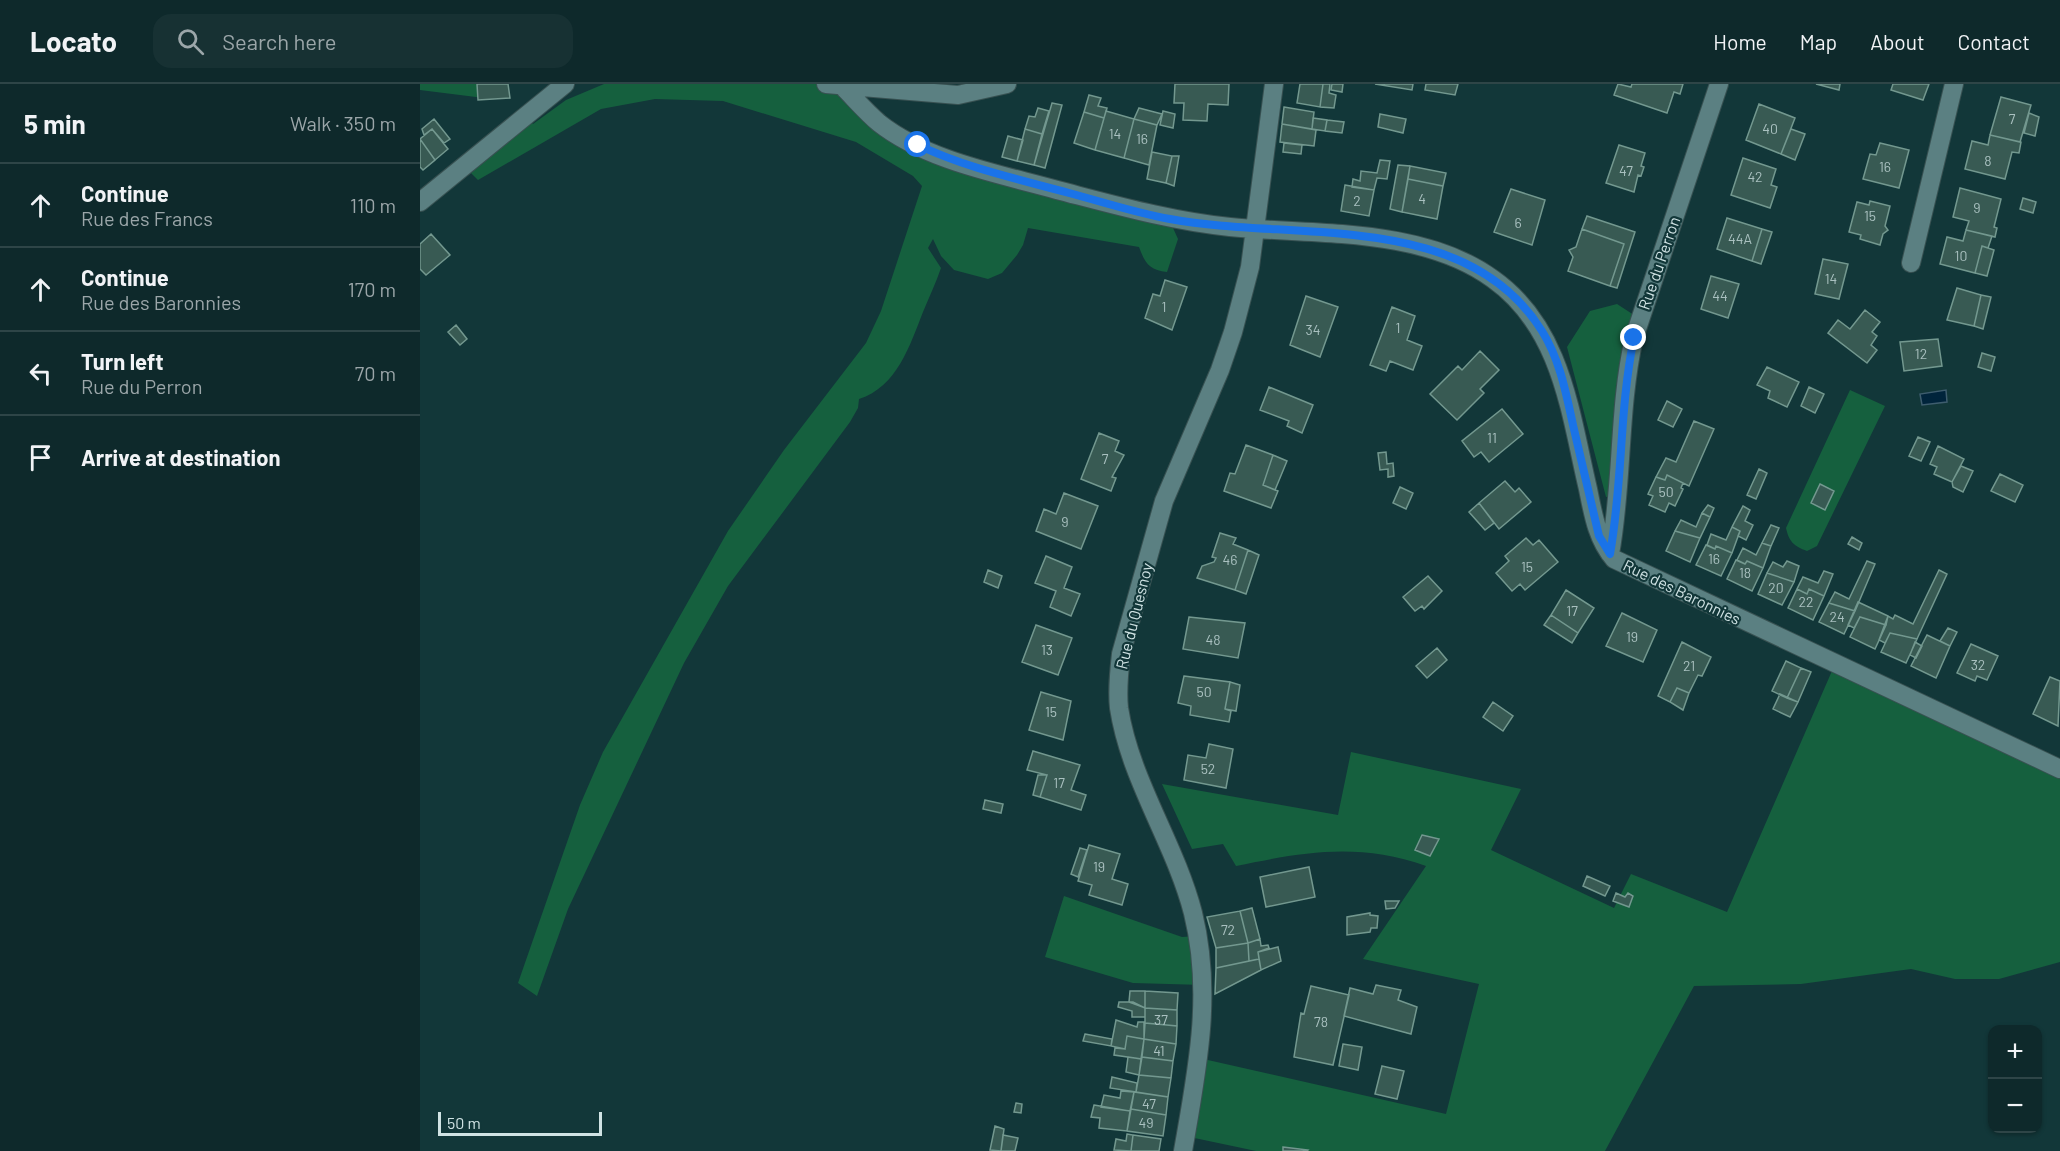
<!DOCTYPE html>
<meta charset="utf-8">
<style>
:root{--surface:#0e292b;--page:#173133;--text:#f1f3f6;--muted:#9ba6a9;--line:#2e4547}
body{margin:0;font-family:Barlow,sans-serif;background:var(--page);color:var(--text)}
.controls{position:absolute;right:18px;bottom:18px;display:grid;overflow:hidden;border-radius:12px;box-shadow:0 2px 4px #0004}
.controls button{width:54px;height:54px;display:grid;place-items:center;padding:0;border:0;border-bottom:2px solid var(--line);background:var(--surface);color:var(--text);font:30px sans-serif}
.scale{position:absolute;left:18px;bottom:15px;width:164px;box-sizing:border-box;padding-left:6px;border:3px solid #d0e3e4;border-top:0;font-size:16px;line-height:21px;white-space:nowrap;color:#d0e3e4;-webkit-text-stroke:4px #123739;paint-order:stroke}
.stop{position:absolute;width:18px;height:18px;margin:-14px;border:4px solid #1a73e8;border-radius:50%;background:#fff}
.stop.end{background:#1a73e8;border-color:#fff;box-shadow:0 2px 6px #0008}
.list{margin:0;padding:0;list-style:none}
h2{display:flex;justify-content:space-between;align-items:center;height:78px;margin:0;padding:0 24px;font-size:26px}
h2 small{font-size:20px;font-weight:400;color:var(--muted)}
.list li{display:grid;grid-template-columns:39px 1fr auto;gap:18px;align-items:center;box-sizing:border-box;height:84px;padding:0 24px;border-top:2px solid var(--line)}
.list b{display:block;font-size:22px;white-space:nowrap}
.list p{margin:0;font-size:20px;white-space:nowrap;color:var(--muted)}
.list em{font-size:20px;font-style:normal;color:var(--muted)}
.icon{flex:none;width:33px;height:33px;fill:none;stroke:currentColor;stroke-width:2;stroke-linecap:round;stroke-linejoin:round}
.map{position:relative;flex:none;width:1640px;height:1067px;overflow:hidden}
header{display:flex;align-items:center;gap:36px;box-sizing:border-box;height:84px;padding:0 30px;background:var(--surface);border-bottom:2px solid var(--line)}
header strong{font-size:28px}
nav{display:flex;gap:33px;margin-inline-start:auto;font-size:21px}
.search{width:420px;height:54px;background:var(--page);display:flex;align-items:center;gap:15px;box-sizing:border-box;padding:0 21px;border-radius:18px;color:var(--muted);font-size:22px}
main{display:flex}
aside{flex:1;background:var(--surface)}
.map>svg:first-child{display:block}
.green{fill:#15603e}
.water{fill:#00243b;stroke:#3e5d6e;stroke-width:1.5}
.building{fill:#385a53;stroke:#73988f;stroke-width:1.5}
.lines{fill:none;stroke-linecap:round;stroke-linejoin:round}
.minor-casing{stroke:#385152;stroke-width:20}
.minor{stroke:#5b8082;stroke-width:18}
.route{stroke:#1a73e8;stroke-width:8}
.labels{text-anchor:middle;stroke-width:4.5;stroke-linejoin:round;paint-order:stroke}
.number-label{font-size:14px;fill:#aac1c0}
.street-label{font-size:16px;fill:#d0e3e4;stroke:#123739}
</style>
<header>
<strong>Locato</strong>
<div class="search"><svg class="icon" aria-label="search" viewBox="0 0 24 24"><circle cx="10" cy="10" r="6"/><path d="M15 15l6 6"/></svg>Search here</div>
<nav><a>Home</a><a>Map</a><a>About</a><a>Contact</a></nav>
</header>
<main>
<aside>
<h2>5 min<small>Walk · 350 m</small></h2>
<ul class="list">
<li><svg class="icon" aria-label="ahead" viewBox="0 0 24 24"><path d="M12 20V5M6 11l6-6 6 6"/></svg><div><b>Continue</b><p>Rue des Francs</p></div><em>110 m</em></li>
<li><svg class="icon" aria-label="ahead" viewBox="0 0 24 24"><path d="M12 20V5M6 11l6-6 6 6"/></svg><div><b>Continue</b><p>Rue des Baronnies</p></div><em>170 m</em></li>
<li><svg class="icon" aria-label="left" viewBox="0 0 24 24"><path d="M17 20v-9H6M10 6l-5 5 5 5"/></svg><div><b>Turn left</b><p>Rue du Perron</p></div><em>70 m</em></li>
<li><svg class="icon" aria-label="arrive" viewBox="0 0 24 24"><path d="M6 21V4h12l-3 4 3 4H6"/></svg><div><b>Arrive at destination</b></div></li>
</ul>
</aside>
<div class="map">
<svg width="1640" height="1067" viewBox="0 0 1640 1067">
<rect width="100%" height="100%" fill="#123739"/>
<!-- green -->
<path class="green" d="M0 0H63L64 14 0 6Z
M184 0H406L423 3 419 13 470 54 749 135 758 155 747 188C729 186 725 179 719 163L608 144 603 161 597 171 582 189 568 195 534 186 521 172 513 155 508 164 521 184C516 199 509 213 503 228 490 261 477 303 439 315L438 324 430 338 308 502 264 579 148 825 117 912 98 899 160 721 183 668 308 447 364 366 446 259 461 227 502 102 493 92 436 58 303 17 235 15 181 25 58 96 44 82 107 33 113 40 146 16Z
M1197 220 1220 235 1199 411 1186 413 1147 263 1170 227Z
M1430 306 1465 322 1397 462 1387 467C1374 462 1369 458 1366 444Z
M1415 580 1640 685V878L1579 895H1535L1491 885 1381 900 1274 902 1185 1067H836L765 1052 779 974 1026 1030 1059 900 943 875 1006 782C938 758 884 768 816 782L803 760 772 765 742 700 918 731 931 668 1101 705 1071 766 1194 824 1211 790 1307 828Z
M644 812 762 853 777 852 784 901 713 899 625 873Z"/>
<!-- water -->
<path class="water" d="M1526 306 1527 318 1502 321 1500 310Z"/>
<!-- building -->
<path class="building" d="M57 0H88L90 14 58 16Z
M755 0H809L808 21 788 20 787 37 763 36 764 19H754Z
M880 0H903L900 23 877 19Z
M903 0H910L909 9 916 11 914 24 900 23Z
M912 0H923L922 8 911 6Z
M955 0H993L992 6Z
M1006 0H1038L1035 11 1005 6Z
M1198 0 1211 3 1212 0H1263L1260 10 1254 8 1247 29 1194 11Z
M1396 0H1420L1419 6Z
M1473 0H1509L1503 16 1471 6Z
M669 11 681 14 678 22 687 24 684 34 664 28Z
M1581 13 1611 21 1600 58 1570 51Z
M632 19 642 21 625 84 614 81Z
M1339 20 1375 34 1361 70 1326 56Z
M864 23 894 28 892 45 862 40Z
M618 24 629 27 622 50 605 45 609 32 615 33Z
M719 24 742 30 737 41 714 35Z
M686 27 714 35 704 74 675 66Z
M743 27 755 30 753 44 740 41Z
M664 28 684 34 675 66 654 59Z
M1609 29 1619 33 1615 52 1604 49Z
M960 30 986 35 983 49 958 43Z
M893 34 907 36 905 47 892 45Z
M14 35 30 55 24 59 12 45 4 51 2 45Z
M714 35 737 41 729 81 704 74Z
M907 36 924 38 922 49 905 47Z
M862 40 896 46 894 62 860 58Z
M12 45 28 65 15 76 0 55Z
M605 45 622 50 614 81 597 77Z
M1371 45 1385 50 1375 76 1361 70Z
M1570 51 1601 58 1599 69 1592 68 1585 95 1545 85 1552 57 1568 61Z
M588 52 603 56 597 77 582 73Z
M0 55 15 76 3 86 0 83Z
M864 59 882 61 881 70 863 68Z
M1460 59 1489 66 1479 104 1443 95 1450 70 1456 71Z
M1199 61 1225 69 1221 82 1224 83 1221 92 1218 91 1214 108 1186 99Z
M732 68 752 72 746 99 727 95Z
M752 72H759L754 102 746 99Z
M1323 74 1356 85 1351 101 1357 103 1350 124 1311 111Z
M960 76 970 77 967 95 957 94 954 106 932 103 933 95 940 97 941 87 957 89Z
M978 81 990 82 982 128 970 125Z
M990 82 1026 89 1023 102 988 95Z
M988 95 1023 102 1017 135 982 128Z
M925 101 954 106 949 132 921 127Z
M1540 104 1581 115 1574 143 1577 144 1575 153 1546 146 1549 137 1533 133Z
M1091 105 1125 116 1112 161 1074 148Z
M1603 114 1616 118 1613 129 1600 125Z
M1450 117 1470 122 1465 142 1468 146 1463 150 1460 161 1440 155 1441 151 1429 148 1437 118 1449 121Z
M1167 132 1215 148 1197 204 1190 202 1204 160 1162 145Z
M1307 134 1342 145 1332 177 1297 165Z
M1162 145 1204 160 1190 202 1148 187 1153 173 1149 166 1156 163Z
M1342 145 1352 148 1341 180 1332 177Z
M1546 146 1572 152 1568 164 1562 162 1555 189 1520 180 1527 153 1543 157Z
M11 150 30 171 6 191 0 185V160Z
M1562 162 1574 166 1567 192 1555 189Z
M1403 175 1428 180 1419 215 1395 210Z
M1291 192 1319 200 1308 234 1281 225Z
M745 196 767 203 752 246 725 234 733 210 740 212Z
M1537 204 1561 211 1554 242 1527 236Z
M1561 211 1571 213 1563 245 1554 242Z
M886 212 918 223 900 273 870 261Z
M972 223 995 232 987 256 1002 262 993 286 970 277 966 287 950 281Z
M1445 226 1460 238 1452 248 1457 252 1451 261 1457 266 1447 279 1408 249 1418 236 1430 245Z
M36 241 47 255 40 261 28 248Z
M1518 255 1522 282 1484 287 1480 258Z
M1060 267 1079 286 1060 305 1064 309 1037 336 1010 310 1038 282 1042 286Z
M1562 269 1575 273 1571 287 1558 283Z
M1347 283 1379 298 1367 323 1348 314 1350 307 1337 301Z
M849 303 893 321 882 349 867 342 869 337 840 326Z
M1389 303 1404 310 1395 329 1381 322Z
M1247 317 1262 325 1253 343 1238 336Z
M1082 325 1103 350 1069 378 1061 368 1054 373 1042 357Z
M1274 337 1294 345 1269 402 1247 391 1245 396 1236 393 1246 374 1256 378Z
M679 349 699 357 695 367 704 371 692 393 696 394 691 407 661 395Z
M1498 353 1510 358 1501 377 1489 372Z
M826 361 853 371 843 401 858 407 851 424 804 407 810 389 815 390Z
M1518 362 1544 375 1532 398 1514 390 1517 383 1510 380Z
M966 368 967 380 973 379 974 392 968 393V385L960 386 958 369Z
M853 371 867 377 855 406 843 401Z
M1541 382 1553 387 1543 408 1533 403 1532 398Z
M1339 385 1347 389 1336 415 1327 411Z
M1580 390 1603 401 1595 418 1571 407Z
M1247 391 1263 399 1261 404 1263 405 1255 422 1249 419 1245 428 1229 421 1233 412 1228 410 1236 393 1245 396Z
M1085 397 1095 408 1099 404 1111 418 1079 445 1059 419Z
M1400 400 1414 407 1405 426 1391 419Z
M980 403 993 409 986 425 973 419Z
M644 409 678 422 661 465 616 447 624 425 636 430Z
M1059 419 1074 439 1065 446 1049 428Z
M1288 421 1294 424 1290 433 1282 429Z
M1323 422 1330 426 1325 437 1333 441 1326 456 1318 452 1320 447 1312 443Z
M1282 429 1290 433 1280 454 1255 447 1261 436 1276 443Z
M1351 441 1359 444 1351 462 1342 459Z
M1312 443 1320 447 1312 469 1296 462 1295 465 1287 461 1291 450 1306 456Z
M1255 447 1280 454 1270 478 1246 467Z
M800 449 816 454 813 460 828 466 815 506 777 494 782 482 794 478 796 474 792 473Z
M1432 453 1442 459 1439 466 1428 460Z
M1106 454 1113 461 1119 456 1138 478 1105 506 1100 500 1092 507 1076 489 1089 477 1085 472Z
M1342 459 1351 462 1343 484 1327 477 1325 480 1317 476 1323 464 1336 471Z
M1286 461 1295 465 1296 462 1312 469 1301 492 1276 481Z
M828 466 839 471 826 510 815 506Z
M626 472 652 483 644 504 660 510 651 532 630 523 636 507 615 499Z
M1316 476 1325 480 1327 477 1343 484 1332 507 1307 495Z
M1367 477 1379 482 1374 498 1347 489 1353 478 1363 483Z
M1447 477 1455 480 1435 527 1409 519 1415 508 1429 515Z
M568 486 582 492 578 504 564 498Z
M1519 486 1527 490 1497 555 1470 549 1465 559 1459 556 1468 532 1473 535 1475 531 1493 540Z
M1404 487 1413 490 1404 512 1389 505 1387 510 1377 505 1383 493 1398 499Z
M1347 489 1374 498 1362 521 1338 510Z
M1008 492 1022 507 1004 525 1002 522 995 527 983 513Z
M1377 505 1387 510 1389 505 1404 512 1393 536 1368 524Z
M1146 506 1174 524 1158 549 1131 531Z
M1438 518 1468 532 1466 541 1440 533 1434 544 1428 541Z
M1409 519 1435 527 1424 550 1399 538Z
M1202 529 1237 546 1223 578 1186 562Z
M1131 531 1158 549 1152 559 1124 541Z
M769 533 825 539 818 574 763 565Z
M1440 533 1466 541 1455 565 1430 553Z
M616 541 652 554 638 591 602 578Z
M1528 544 1537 548 1530 562 1520 557Z
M1470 549 1497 555 1486 579 1461 568Z
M1507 551 1530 562 1516 594 1491 582Z
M1262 558 1291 573 1282 592 1278 591 1269 609 1257 604 1250 618 1238 612Z
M1495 558 1502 562 1496 574 1490 571Z
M1551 560 1578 572 1567 596 1557 592 1555 597 1537 589Z
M1017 564 1027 576 1007 594 996 582Z
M1366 577 1381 584 1367 614 1352 607Z
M1381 584 1391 588 1378 618 1367 614Z
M764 592 810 598 805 625 811 627 809 638 770 631 771 622 758 619Z
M1630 593 1640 597 1638 642 1613 630Z
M810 598 820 601 816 627 805 625Z
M1257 604 1269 609 1263 626 1250 618Z
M621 608 651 617 643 656 609 646Z
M1360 610 1378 618 1370 633 1353 625Z
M1073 618 1093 632 1083 647 1063 633Z
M789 660 813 665 806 704 764 696 768 671 786 674Z
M613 667 660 681 651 706 666 711 661 726 620 713 627 691 607 686Z
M618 691H627L620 713 613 711Z
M565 716 583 720 581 729 563 725Z
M1002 751 1019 755 1010 772 995 766Z
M669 761 700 770 692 795 708 800 702 821 669 811 672 801 658 797Z
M660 764 667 766 658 793 651 790Z
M889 783 895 813 846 823 840 793Z
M1167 792 1190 802 1185 812 1163 802Z
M1196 809 1205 813 1208 809 1213 812 1209 823 1193 817Z
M965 817H979L975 824 966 825Z
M832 824 840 855 828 859 820 827Z
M820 827 828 859 796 864 787 833Z
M950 829V831L958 832 957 844H951L950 848 927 851V833Z
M840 855 841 862 848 861 849 864 838 868 839 875 829 877 828 859Z
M828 859 829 877 796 884V864Z
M858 863 861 877 841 886 838 868Z
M839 875 841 886 795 910 796 884Z
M956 901 981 906 978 916 997 923 991 950 924 932 930 904 953 910Z
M891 902 929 911 913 981 874 973 881 929 884 930Z
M710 907H725V924L709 918Z
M725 907 758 909 757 926 725 924Z
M699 918H713L725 924V933H712V927L698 923Z
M725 924 757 926V942L725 939Z
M696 936 717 943 718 938H724V955L707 952 705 965 691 962Z
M725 939 757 942 756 960 724 955Z
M665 950 692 955 691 962 663 957Z
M707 952 724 955 721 975 694 971 695 964 705 965Z
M724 955 756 960 753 977 722 973Z
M923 960 942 963 938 986 919 982Z
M708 973 721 975 719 991 706 988Z
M722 973 753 977 751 994 719 991Z
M962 982 984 987 977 1015 955 1010Z
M719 991 751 994 748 1013 716 1008Z
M692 993 717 999 716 1008 690 1004Z
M701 1007 714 1008 710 1027 681 1023 684 1011 700 1014Z
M714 1008 748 1013 746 1031 711 1025Z
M596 1019 602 1020 601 1029 594 1028Z
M674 1021 710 1027 707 1047 679 1044 680 1034 671 1033Z
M711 1025 746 1031 743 1052 707 1047Z
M575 1042 584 1045 581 1067 570 1066Z
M707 1050 713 1051 711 1067 694 1066 696 1055 706 1057Z
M583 1051 598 1054 595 1067H581Z
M713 1051 741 1055 739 1067H711Z
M863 1063 888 1066 887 1067H863Z"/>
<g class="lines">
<defs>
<path id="minor" d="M406 0 538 11 587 0
M423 3C435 15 446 28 459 39 507 77 580 90 637 106 695 121 751 137 810 143 894 151 1002 143 1073 195 1142 244 1150 329 1168 405 1173 430 1177 455 1194 475L1640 685
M0 118 145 0
M1491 179 1534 0
M1190 470C1203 399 1198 325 1214 254L1299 0
M763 1067C777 987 793 910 773 829 755 759 710 696 699 624 697 606 699 588 701 570L744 417 800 286 813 248 830 183 854 0"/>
</defs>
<!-- minor casing -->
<use href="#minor" class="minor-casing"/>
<!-- minor -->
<use href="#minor" class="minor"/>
</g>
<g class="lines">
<!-- route -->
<path class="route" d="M498 61C546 84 598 95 649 109 683 118 716 129 750 135 873 158 1045 124 1122 247 1140 276 1146 309 1153 341 1162 378 1170 415 1179 452L1190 470C1203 399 1199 325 1214 254"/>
</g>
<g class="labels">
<!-- number labels -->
<g class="number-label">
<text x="1592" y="40">7</text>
<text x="1350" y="50">40</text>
<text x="695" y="55">14</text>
<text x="722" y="60">16</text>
<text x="1568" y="82">8</text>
<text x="1465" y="88">16</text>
<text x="1206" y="92">47</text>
<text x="1335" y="98">42</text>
<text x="1002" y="120">4</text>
<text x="937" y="122">2</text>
<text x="1557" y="129">9</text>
<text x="1450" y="137">15</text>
<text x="1098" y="144">6</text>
<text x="1320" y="160">44A</text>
<text x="1541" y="177">10</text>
<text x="1411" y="200">14</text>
<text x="1300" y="217">44</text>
<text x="744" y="228">1</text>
<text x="978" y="249">1</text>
<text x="893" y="251">34</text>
<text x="1501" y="275">12</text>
<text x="1072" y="359">11</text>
<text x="685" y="380">7</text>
<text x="1246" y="413">50</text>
<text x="645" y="443">9</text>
<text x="1294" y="480">16</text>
<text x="810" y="481">46</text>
<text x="1107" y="488">15</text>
<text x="1325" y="494">18</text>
<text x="1356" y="509">20</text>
<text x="1386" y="523">22</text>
<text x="1152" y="532">17</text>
<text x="1417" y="538">24</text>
<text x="1212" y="558">19</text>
<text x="793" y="561">48</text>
<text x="627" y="571">13</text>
<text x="1558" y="586">32</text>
<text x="1269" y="587">21</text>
<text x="784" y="613">50</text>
<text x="631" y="633">15</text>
<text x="788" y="690">52</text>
<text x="639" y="704">17</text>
<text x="679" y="788">19</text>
<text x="808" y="851">72</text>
<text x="741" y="941">37</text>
<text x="901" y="943">78</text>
<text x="739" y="972">41</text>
<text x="729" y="1025">47</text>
<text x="726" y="1044">49</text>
</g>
<!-- street labels -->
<g class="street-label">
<text transform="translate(1239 179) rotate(-71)" y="6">Rue du Perron</text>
<text transform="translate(1262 508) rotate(26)" y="6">Rue des Baronnies</text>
<text transform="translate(714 532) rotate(-76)" y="6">Rue du Quesnoy</text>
</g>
</g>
</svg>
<div class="controls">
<button>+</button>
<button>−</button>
</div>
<div class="scale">50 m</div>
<div class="stop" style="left:498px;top:61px"></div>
<div class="stop end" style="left:1214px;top:254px"></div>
</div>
</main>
